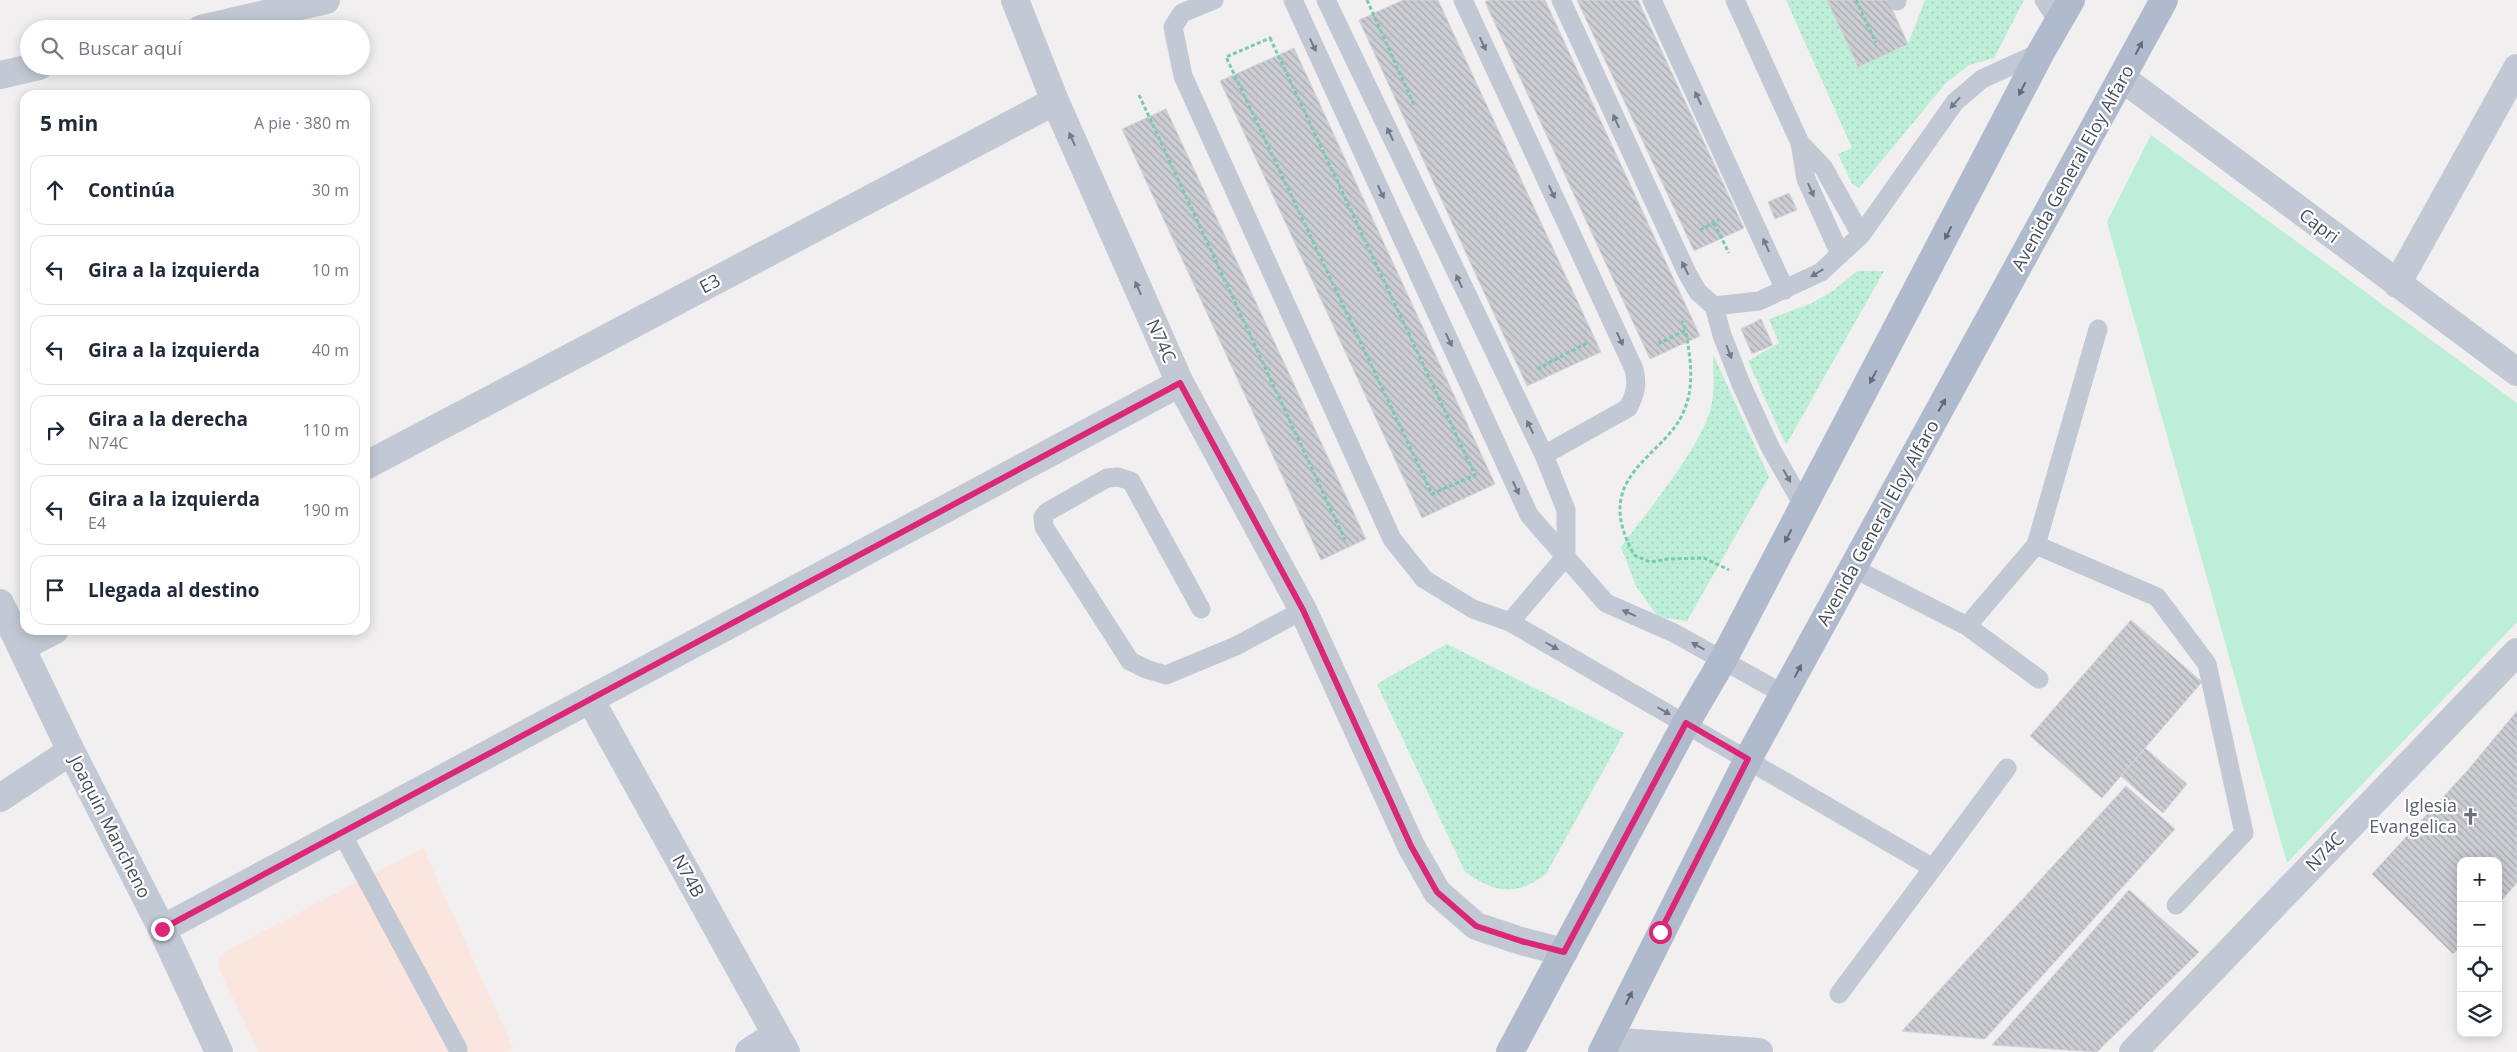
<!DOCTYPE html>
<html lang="es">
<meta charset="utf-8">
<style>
:root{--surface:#fff;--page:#f2f2f3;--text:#1f2937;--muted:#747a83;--line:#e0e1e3}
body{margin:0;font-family:"Open Sans",sans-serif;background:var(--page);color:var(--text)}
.controls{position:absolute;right:15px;bottom:15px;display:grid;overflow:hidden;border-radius:10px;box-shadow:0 2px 12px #0003}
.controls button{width:45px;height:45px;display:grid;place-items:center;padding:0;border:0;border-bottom:1px solid var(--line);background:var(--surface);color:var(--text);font:25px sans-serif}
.stop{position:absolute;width:15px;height:15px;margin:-11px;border:4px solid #db2777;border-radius:50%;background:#fff}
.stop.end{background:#db2777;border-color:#fff;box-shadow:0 1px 5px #0008}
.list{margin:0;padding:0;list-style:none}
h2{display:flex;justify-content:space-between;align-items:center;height:65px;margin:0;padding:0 20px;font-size:21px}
h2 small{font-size:16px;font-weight:400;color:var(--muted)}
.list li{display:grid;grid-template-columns:32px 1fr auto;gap:15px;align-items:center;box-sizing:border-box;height:70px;margin:0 10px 10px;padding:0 10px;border:1px solid var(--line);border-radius:15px}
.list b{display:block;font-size:19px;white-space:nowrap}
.list p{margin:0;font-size:16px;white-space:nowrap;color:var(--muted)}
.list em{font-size:16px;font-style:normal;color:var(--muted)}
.icon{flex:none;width:28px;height:28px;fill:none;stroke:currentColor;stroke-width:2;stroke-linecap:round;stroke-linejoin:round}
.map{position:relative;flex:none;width:2517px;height:1052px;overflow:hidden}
.search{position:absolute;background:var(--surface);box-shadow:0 2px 12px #0003;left:20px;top:20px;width:350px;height:55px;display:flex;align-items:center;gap:12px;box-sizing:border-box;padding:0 18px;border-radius:28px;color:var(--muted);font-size:19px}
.panel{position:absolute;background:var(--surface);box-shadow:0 2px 12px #0003;left:20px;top:90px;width:350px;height:545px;border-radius:15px}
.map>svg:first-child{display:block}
.medical{fill:#fbe5df}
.grass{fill:#bdeed7}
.park{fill:url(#park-dots)}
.building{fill:url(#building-back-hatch);stroke:#d3d4da}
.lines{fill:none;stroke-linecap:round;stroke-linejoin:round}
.path{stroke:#76ccac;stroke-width:3;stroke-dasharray:4 2.5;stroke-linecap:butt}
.lane{stroke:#c2c9d4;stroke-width:19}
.street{stroke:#c2c9d4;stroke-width:28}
.primary{stroke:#afbacd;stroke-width:28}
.oneway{fill:#727a86}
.oneway2{fill:#616a78}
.route{stroke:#db2777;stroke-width:6}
.labels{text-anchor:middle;stroke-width:4.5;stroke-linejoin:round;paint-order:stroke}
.street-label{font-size:18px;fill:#474f5c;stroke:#fff}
.worship-label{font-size:18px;fill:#5b616d;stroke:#fff;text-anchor:end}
</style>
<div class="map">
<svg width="2517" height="1052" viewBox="0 0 2517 1052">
<defs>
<pattern id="park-dots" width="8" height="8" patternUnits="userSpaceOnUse" patternTransform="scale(1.25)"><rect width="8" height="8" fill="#bdeed7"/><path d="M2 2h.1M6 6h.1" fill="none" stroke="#a4cebb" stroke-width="1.8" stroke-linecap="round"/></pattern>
<pattern id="building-back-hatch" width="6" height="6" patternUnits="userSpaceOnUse" patternTransform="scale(1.25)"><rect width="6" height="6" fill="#cccdd3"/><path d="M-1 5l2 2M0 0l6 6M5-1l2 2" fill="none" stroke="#a7a9ae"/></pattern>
</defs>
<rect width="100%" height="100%" fill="#f1efef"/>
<!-- medical -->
<path class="medical" d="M423 848 513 1048 505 1052H259L220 971 219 958 224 952Z"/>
<!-- grass -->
<path class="grass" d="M2151 135 2517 403V622L2287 863 2107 222Z"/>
<!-- park -->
<path class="park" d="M1786 0H1827L1858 67 1908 44 1925 0H2024L1994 58 1969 65 1946 83 1859 188 1852 184 1838 154 1852 148Z
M1857 271H1884L1786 445 1748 361 1779 343 1769 319 1812 303 1834 290Z
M1713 354 1769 477 1687 621 1658 617 1636 586 1621 547C1647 511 1700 449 1711 408 1715 391 1713 372 1713 354Z
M1447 644 1624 733 1546 874C1515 897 1496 893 1465 872L1377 684Z"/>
<!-- building -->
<path class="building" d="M1403 0H1438L1601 352 1527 386 1359 20Z
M1489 0H1545L1700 336 1650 359 1485 2Z
M1577 0H1638L1744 228 1694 251Z
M1827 0H1888L1908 44 1858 67Z
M1294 48 1495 484 1422 518 1220 81Z
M1166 109 1366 539 1321 560 1122 129Z
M1789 193 1797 210 1775 219 1768 202Z
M1761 319 1773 345 1752 354 1741 329Z
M2131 620 2202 682 2102 798 2030 736Z
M2517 711V883L2498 904V861H2461V946L2453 954 2372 874 2467 771Z
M2145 748 2187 784 2163 813 2121 776Z
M2126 786 2175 829 1985 1039 1902 1031Z
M2129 890 2199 952 2097 1052 1992 1045Z"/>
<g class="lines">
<!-- path -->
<path class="path" d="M1367 0 1414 105
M1856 0 1876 43
M1270 38 1475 475 1432 494 1226 57Z
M1139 95 1345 540
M1714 223 1729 253
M1700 230 1719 220
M1686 333C1691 361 1695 389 1682 415 1674 432 1660 443 1648 456 1614 489 1613 515 1634 555L1650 562 1668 559 1704 558 1729 570
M1659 341 1660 343 1686 330 1682 321
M1537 369 1587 343"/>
<!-- lane -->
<path class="lane" d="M1214 0 1182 13 1173 27 1183 76 1392 539 1424 579 1473 609 1510 622 1933 868 1839 994
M1293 0 1529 515 1606 603 1674 633 1785 695
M1326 0 1544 455 1566 510V556L1510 622
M1463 0 1634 369C1638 385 1635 395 1628 408L1544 455
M1561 0 1687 273 1698 292 1714 306 1722 335 1741 384 1770 447 1803 505
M1652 0 1785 290
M1735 0 1800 143 1806 179 1840 254
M2044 0 2060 24
M1897 1V0
M1800 143 1823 167 1861 235
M1714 306 1759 301 1821 272 1861 235 1955 102 1982 79 2041 52
M2036 545 2098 329
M1853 568 1967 626 2036 545 2157 597 2207 664 2244 833 2176 905
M1201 609 1131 481 1118 477 1107 478 1047 512 1043 517 1044 527 1130 661 1146 669 1166 675 1236 646 1303 610
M1967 626 2039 679
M341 832 458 1049
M1933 868 2007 768"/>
<!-- street -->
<path class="street" d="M1015 0 1055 101 1180 383 1303 610 1411 846 1437 892 1476 926 1521 941 1564 952
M201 29 326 0
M0 75 39 66
M2122 78 2517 372
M2397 284 2517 68
M365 466 1055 101
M0 603 71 751 162 929 219 1052
M22 647 55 630
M590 699 786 1052
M0 798 71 751
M162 929 1180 383
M1608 1041 1759 1052
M749 1052 776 1034
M2133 1052 2517 652"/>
<!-- primary -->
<path class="primary" d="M1510 1052 1686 723 1723 660 2041 52 2071 0
M1602 1052 1748 759 2164 0"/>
</g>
<!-- one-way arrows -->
<defs><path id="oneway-solid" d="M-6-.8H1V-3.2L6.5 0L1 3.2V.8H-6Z" transform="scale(1.25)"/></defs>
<g class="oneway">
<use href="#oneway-solid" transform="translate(1483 44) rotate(65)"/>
<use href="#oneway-solid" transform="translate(1313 45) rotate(65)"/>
<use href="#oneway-solid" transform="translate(1698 98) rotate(-115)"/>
<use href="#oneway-solid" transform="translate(1955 103) rotate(132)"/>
<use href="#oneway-solid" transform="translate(1616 121) rotate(-114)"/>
<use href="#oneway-solid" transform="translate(1390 134) rotate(-115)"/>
<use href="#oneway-solid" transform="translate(1072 139) rotate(-114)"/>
<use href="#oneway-solid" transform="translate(1811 190) rotate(66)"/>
<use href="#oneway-solid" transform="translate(1381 192) rotate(65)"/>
<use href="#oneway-solid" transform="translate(1552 192) rotate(65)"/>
<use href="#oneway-solid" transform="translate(1766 245) rotate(-114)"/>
<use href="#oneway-solid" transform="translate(1685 268) rotate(-116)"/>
<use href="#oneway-solid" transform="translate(1817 273) rotate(149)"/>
<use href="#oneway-solid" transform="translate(1459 281) rotate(-115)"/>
<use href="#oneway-solid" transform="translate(1138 288) rotate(-114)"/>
<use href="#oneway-solid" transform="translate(1620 339) rotate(65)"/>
<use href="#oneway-solid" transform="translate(1449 340) rotate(65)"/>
<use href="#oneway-solid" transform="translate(1729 352) rotate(69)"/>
<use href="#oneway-solid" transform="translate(1530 427) rotate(-116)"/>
<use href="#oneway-solid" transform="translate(1787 476) rotate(60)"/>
<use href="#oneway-solid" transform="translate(1516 488) rotate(65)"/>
<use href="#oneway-solid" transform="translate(1629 613) rotate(-156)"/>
<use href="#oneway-solid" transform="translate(1552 646) rotate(30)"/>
<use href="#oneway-solid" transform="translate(1698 646) rotate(-151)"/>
<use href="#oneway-solid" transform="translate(1664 711) rotate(30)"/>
</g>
<g class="oneway2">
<use href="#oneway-solid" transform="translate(2139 48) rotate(-62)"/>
<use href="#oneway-solid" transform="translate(2022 89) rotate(117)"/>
<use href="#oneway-solid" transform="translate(1948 233) rotate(117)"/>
<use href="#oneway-solid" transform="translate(1873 377) rotate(118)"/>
<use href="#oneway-solid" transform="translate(1942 405) rotate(-61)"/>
<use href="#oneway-solid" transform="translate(1788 536) rotate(118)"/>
<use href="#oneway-solid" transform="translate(1798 671) rotate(-62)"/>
<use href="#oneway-solid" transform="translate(1629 998) rotate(-64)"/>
</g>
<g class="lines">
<!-- route -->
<path class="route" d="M162 929 1180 383 1303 610 1411 846 1437 892 1476 926 1521 941 1564 952 1686 723 1748 759 1660 932"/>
</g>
<!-- icons -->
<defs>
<symbol id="church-bare" viewBox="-9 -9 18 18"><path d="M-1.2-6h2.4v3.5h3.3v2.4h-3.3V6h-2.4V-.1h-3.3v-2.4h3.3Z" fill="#6b7280" stroke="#fff" stroke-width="2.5" paint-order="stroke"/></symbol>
</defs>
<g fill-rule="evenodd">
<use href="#church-bare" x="2458" y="804" width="25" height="25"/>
</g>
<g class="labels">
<!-- street labels -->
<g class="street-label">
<text transform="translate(2073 168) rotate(-61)" y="6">Avenida General Eloy Alfaro</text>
<text transform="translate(2319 226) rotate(37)" y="6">Capri</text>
<text transform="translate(710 284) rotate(-28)" y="6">E3</text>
<text transform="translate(1161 341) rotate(66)" y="6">N74C</text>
<text transform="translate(1878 523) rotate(-61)" y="6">Avenida General Eloy Alfaro</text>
<text transform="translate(110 827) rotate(63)" y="6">Joaquin Mancheno</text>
<text transform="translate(2325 852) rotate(-46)" y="6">N74C</text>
<text transform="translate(688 876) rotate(61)" y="6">N74B</text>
</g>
<!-- worship labels -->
<g class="worship-label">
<text x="2457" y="812">Iglesia<tspan x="2457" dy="21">Evangelica</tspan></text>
</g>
</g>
</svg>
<div class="controls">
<button>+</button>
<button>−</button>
<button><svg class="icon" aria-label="locate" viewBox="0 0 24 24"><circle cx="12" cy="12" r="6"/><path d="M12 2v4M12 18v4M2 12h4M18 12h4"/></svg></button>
<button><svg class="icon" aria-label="layers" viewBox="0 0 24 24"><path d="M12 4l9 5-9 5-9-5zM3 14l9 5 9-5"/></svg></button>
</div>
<div class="stop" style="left:1660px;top:932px"></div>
<div class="stop end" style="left:162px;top:929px"></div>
<div class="search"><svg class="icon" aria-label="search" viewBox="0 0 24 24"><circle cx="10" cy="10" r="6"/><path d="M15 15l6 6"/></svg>Buscar aquí</div>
<section class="panel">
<h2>5 min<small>A pie · 380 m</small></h2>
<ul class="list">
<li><svg class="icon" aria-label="ahead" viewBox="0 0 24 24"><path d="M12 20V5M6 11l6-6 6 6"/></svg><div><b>Continúa</b></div><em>30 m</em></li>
<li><svg class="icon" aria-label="left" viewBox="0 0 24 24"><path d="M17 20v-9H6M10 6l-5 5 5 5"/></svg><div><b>Gira a la izquierda</b></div><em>10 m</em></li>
<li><svg class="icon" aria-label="left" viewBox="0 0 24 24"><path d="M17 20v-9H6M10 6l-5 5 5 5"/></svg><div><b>Gira a la izquierda</b></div><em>40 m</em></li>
<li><svg class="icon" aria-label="right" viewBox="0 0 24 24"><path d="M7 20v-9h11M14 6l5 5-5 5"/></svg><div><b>Gira a la derecha</b><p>N74C</p></div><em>110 m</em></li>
<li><svg class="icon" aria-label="left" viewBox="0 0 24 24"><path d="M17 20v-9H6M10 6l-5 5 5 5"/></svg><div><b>Gira a la izquierda</b><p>E4</p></div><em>190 m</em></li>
<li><svg class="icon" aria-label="arrive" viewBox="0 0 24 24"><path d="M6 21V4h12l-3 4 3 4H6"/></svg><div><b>Llegada al destino</b></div></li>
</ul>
</section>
</div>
